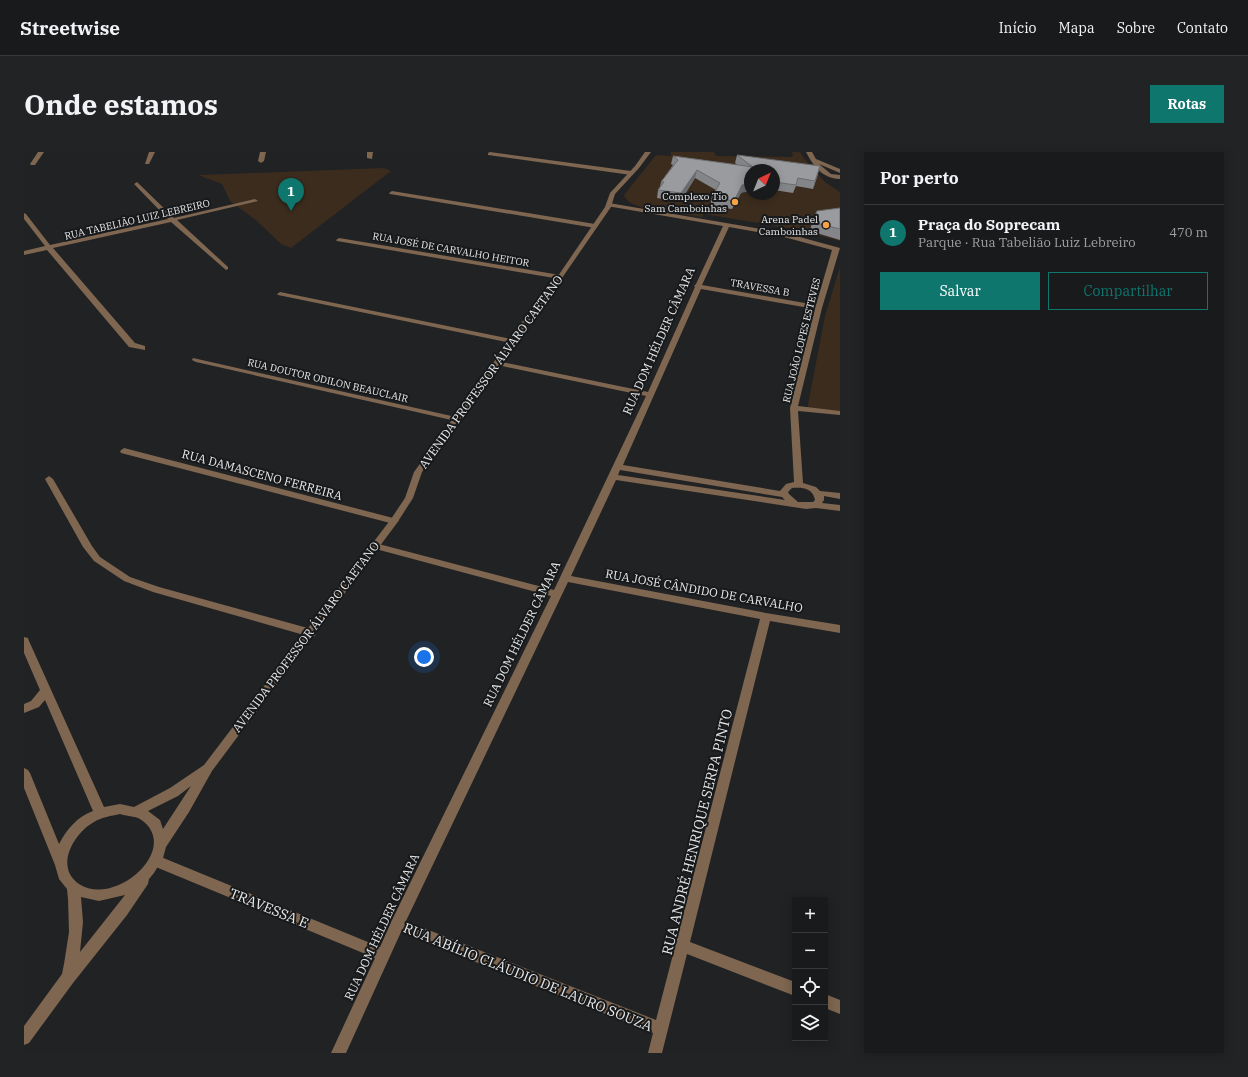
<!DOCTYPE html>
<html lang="pt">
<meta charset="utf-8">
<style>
:root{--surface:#191a1b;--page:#222324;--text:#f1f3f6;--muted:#9fa1a3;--line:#37383a;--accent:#0f766e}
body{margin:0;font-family:"IBM Plex Serif",serif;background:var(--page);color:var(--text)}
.controls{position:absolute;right:12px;bottom:12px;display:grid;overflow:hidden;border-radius:0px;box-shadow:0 2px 10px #0003}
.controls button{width:36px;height:36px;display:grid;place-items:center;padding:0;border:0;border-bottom:1px solid var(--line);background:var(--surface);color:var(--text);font:20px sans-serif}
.compass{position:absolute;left:720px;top:12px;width:36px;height:36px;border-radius:50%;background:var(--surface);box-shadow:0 2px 10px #0003;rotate:43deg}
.you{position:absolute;left:400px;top:505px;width:14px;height:14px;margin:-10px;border:3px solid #fff;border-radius:50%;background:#1a73e8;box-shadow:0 0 0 6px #1a73e833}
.badge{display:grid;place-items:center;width:26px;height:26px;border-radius:50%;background:var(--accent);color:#fff;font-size:13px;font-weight:700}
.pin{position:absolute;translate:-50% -33px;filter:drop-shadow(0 1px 2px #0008)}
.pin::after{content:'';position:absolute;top:21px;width:14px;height:12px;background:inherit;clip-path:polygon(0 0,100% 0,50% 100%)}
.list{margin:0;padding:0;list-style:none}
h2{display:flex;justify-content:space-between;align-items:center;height:52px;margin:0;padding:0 16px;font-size:17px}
h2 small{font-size:13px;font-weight:400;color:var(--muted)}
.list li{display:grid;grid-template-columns:26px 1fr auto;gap:12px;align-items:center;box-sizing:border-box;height:56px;padding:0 16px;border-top:1px solid var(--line)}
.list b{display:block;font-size:15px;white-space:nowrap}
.list p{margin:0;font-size:13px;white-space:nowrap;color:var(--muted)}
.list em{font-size:13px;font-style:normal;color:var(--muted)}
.actions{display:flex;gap:8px;padding:12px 16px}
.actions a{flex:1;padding:9px 0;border:1px solid var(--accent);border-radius:0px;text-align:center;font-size:14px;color:var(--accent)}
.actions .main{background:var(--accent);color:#fff}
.icon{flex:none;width:22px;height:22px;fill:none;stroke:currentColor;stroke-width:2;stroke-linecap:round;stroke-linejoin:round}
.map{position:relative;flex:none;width:816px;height:901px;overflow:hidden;border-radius:0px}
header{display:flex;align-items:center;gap:24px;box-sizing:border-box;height:56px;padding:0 20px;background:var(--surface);border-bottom:1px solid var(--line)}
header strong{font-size:19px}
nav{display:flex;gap:22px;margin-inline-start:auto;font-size:14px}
.intro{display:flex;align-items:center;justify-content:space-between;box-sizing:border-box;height:96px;padding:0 24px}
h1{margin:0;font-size:28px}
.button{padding:10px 18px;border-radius:0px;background:var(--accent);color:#fff;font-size:14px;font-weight:700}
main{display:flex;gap:24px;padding:0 24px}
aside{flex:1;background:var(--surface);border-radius:0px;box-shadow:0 2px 10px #0003}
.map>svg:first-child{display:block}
.green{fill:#3b2c1e;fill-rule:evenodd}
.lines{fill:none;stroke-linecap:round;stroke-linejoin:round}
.minor{fill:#7e6650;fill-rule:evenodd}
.tertiary{fill:#7e6650;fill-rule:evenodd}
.wall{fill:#848588}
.shaded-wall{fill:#6b6c6f}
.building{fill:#999b9e;stroke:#6b6c6f}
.poi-dot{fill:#f7a248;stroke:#17191b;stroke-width:1.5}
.labels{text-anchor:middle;stroke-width:4;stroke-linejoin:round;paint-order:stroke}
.far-poi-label{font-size:10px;fill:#e9eaeb;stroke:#17191b;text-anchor:end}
.far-street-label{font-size:10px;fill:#e9eaeb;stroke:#17191b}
.street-label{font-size:12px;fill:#e9eaeb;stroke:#17191b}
.near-street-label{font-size:14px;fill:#e9eaeb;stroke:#17191b}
</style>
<header>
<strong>Streetwise</strong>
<nav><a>Início</a><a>Mapa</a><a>Sobre</a><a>Contato</a></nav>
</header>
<div class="intro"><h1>Onde estamos</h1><a class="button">Rotas</a></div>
<main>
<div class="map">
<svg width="816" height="901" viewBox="0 0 816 901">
<rect width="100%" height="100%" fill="#212224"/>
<!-- green -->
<path class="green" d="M647 0H690L692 4 766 5 769 4 768 0H776L779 5 801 30 816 40V89L770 77 680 62 678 65C659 62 625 59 609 52 604 50 602 47 600 43L632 3 647 4ZM726 18H750V42H726Z
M360 16 367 19 267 96 257 92 233 69 206 49 198 32 174 23Z
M816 115V262L783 258 801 164Z"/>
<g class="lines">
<!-- minor -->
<path class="minor" d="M14 0H20L11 13H7L6 12Z
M125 0H131L125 12H121Z
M236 0H242L240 9 237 11 234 9Z
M343 0H349L348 7 343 6Z
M466 0 607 19 610 21 607 23 464 3V1Z
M113 30 150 66 231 47 234 49 153 68 204 115V117L202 118 147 70 29 96 111 191 121 194V198L105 195 23 98 0 103V99L21 94 0 67V61L2 62 26 93 144 67 111 33 110 32Z
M368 39 571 72 574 74 571 76 366 42 365 41Z
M585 51 761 81 816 96 798 156 774 254 816 259V263L774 259 779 331 792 335 796 339 816 341V347L800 344V348L798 351 816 353V359L792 356 782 357 592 328 547 424 742 461 816 473V481L746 469 666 790 771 830V844L663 802 638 901H624L629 881 377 780 322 901H307L351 806 127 713 126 709 127 705 132 703 137 705 356 795 368 768 527 444 348 396 346 394 351 391 530 438 622 244 473 213 469 211 473 209 624 240 671 135 670 134 672 132 699 74 583 54V52ZM705 75 760 85 808 98 792 153 678 133ZM677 137 791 157 766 256 770 330 762 332 756 339 599 313ZM596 318 758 345 761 348 594 323ZM768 336C778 335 789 336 791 348L789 350H774L765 342 764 340ZM544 430 736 467 632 868 382 769Z
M315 86 536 123 539 125 536 127 313 89 312 88Z
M256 140 487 187 491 189 487 191 254 143 253 142Z
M169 206 432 265 436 267 432 269 172 210 168 208Z
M100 296 373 367 375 369 370 372 97 301 96 299Z
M25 324 29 327 68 394 76 405 106 425 135 435 291 478 292 481 291 484 287 485 129 440 100 429 70 409 59 395 21 327Z
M801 842 816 848V862L801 856Z"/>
<!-- tertiary -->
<path class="tertiary" d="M621 0H627L615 16 591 42 587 55 538 126 485 197 476 213 398 320 389 346 373 371 188 619 165 660 142 695 139 706 130 721 125 727 124 732 103 763 49 831 5 891 0 893V874L38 822 40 812 45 780 44 747 43 737 35 727 31 713 0 636V616L4 618 6 621 35 692C43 677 53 665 69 659L21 548 15 555 0 561V552L7 549 16 538 0 501V485L4 486 5 489 80 655 96 652 110 655 146 636 180 613 367 367 381 346 390 320 470 210 479 194 534 124 581 55 586 41 611 14ZM167 634 139 677 136 668 124 659 154 644ZM96 662C102 664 111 664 116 667 159 695 92 756 55 732 30 715 50 681 70 670 78 665 87 664 96 662ZM101 743 56 800 59 770 57 745 75 749Z
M782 0H788L792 7 816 17V21L795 12 807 22 816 23V27C798 26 790 15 782 0Z"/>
</g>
<!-- wall -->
<path class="wall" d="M713 3 794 22 789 37 772 34 769 41 750 38V18L717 41 708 57 686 54 688 45 692 38 671 26 656 50 633 46 634 38 636 35 637 30 649 13 647 12 649 4 714 13 711 11Z
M816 56V88L786 79 788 70Z"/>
<!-- shaded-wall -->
<path class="shaded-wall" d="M796 14 794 22 789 37 791 29Z
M673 18 671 26 656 50 657 41Z
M726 31V39L717 41 708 57 710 49 718 33Z"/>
<!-- building -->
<path class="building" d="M713 3 796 14 791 29 774 26 772 33 750 30V18H726V31L718 33 710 49 688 45 696 31 673 18 657 41 634 38 640 30H637L654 8 649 4 729 15Z
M816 56V77L788 70 793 59Z"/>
<!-- markers -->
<g class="poi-dot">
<circle cx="711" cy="50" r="4"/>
<circle cx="802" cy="73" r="4"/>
</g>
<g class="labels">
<!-- far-poi labels -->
<g class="far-poi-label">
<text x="703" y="48">Complexo Tio<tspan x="703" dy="12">Sam Camboinhas</tspan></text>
<text x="794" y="71">Arena Padel<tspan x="794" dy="12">Camboinhas</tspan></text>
</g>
<!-- far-street labels -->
<g class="far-street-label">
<text transform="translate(113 67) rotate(-13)" y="4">RUA TABELIÃO LUIZ LEBREIRO</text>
<text transform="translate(427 97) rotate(10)" y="4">RUA JOSÉ DE CARVALHO HEITOR</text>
<text transform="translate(736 135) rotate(10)" y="4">TRAVESSA B</text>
<text transform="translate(777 188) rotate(-76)" y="4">RUA JOÃO LOPES ESTEVES</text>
<text transform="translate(304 228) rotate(13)" y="4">RUA DOUTOR ODILON BEAUCLAIR</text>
</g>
<!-- street labels -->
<g class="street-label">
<text transform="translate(635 189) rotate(-66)" y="4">RUA DOM HÉLDER CÂMARA</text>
<text transform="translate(467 220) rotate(-54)" y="4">AVENIDA PROFESSOR ÁLVARO CAETANO</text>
<text transform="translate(238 323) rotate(15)" y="4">RUA DAMASCENO FERREIRA</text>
<text transform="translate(680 439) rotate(10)" y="4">RUA JOSÉ CÂNDIDO DE CARVALHO</text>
<text transform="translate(498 482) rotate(-64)" y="4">RUA DOM HÉLDER CÂMARA</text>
<text transform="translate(282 485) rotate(-53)" y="4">AVENIDA PROFESSOR ÁLVARO CAETANO</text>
<text transform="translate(358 775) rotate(-65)" y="4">RUA DOM HÉLDER CÂMARA</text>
</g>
<!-- near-street labels -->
<g class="near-street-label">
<text transform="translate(673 680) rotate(-76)" y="5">RUA ANDRÉ HENRIQUE SERPA PINTO</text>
<text transform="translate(245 756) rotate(22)" y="5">TRAVESSA E</text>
<text transform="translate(504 825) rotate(22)" y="5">RUA ABÍLIO CLÁUDIO DE LAURO SOUZA</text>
</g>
</g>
</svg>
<div class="controls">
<button>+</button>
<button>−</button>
<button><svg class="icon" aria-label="locate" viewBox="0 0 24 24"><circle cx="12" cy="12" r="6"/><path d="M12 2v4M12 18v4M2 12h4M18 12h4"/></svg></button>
<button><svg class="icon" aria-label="layers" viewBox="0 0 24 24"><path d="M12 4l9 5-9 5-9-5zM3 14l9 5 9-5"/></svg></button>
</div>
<svg class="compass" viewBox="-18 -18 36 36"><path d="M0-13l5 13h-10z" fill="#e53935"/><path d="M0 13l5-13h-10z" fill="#9fa1a3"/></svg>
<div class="you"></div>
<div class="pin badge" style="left:267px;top:59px">1</div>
</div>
<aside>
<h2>Por perto<small></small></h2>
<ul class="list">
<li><span class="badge">1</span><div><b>Praça do Soprecam</b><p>Parque · Rua Tabelião Luiz Lebreiro</p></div><em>470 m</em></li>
</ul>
<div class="actions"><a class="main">Salvar</a><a>Compartilhar</a></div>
</aside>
</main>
